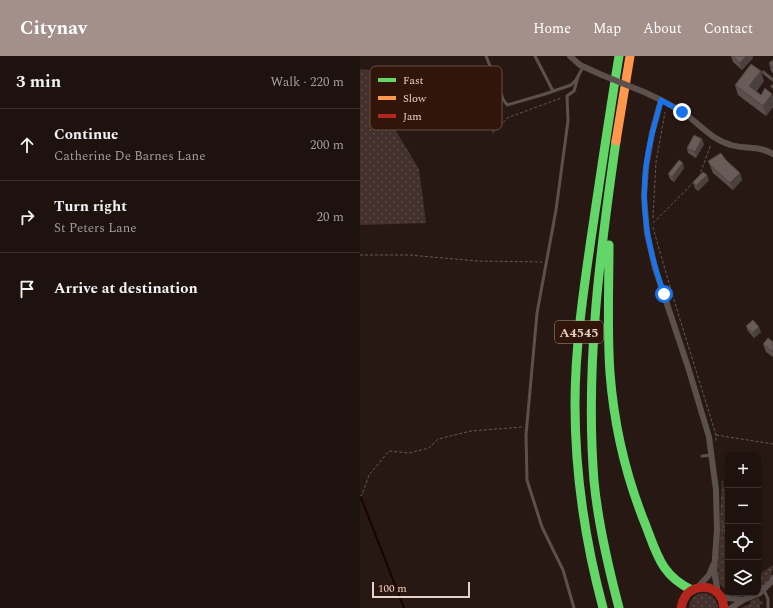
<!DOCTYPE html>
<meta charset="utf-8">
<style>
:root{--surface:#1e120e;--page:#261b17;--text:#f1f3f6;--muted:#a19e9e;--line:#3c322e;--accent:#a3908a}
body{margin:0;font-family:Spectral,serif;background:var(--page);color:var(--text)}
.controls{position:absolute;right:12px;bottom:12px;display:grid;overflow:hidden;border-radius:8px;box-shadow:0 2px 6px #0003}
.controls button{width:36px;height:36px;display:grid;place-items:center;padding:0;border:0;border-bottom:1px solid var(--line);background:var(--surface);color:var(--text);font:20px sans-serif}
.scale{position:absolute;left:12px;bottom:10px;width:98px;box-sizing:border-box;padding-left:4px;border:2px solid #e5d1ca;border-top:0;font-size:11px;line-height:14px;white-space:nowrap;color:#e5d1ca;-webkit-text-stroke:3px #31140a;paint-order:stroke}
.stop{position:absolute;width:12px;height:12px;margin:-9px;border:3px solid #1a73e8;border-radius:50%;background:#fff}
.stop.end{background:#1a73e8;border-color:#fff;box-shadow:0 1px 4px #0008}
.list{margin:0;padding:0;list-style:none}
h2{display:flex;justify-content:space-between;align-items:center;height:52px;margin:0;padding:0 16px;font-size:17px}
h2 small{font-size:13px;font-weight:400;color:var(--muted)}
.list li{display:grid;grid-template-columns:26px 1fr auto;gap:12px;align-items:center;box-sizing:border-box;height:72px;padding:0 16px;border-top:1px solid var(--line)}
.list b{display:block;font-size:15px;white-space:nowrap}
.list p{margin:0;font-size:13px;white-space:nowrap;color:var(--muted)}
.list em{font-size:13px;font-style:normal;color:var(--muted)}
.icon{flex:none;width:22px;height:22px;fill:none;stroke:currentColor;stroke-width:2;stroke-linecap:round;stroke-linejoin:round}
.map{position:relative;flex:none;width:413px;height:552px;overflow:hidden}
header{display:flex;align-items:center;gap:24px;box-sizing:border-box;height:56px;padding:0 20px;background:var(--accent);color:#fff}
header strong{font-size:19px}
nav{display:flex;gap:22px;margin-inline-start:auto;font-size:14px}
main{display:flex}
aside{flex:1;background:var(--surface)}
.map>svg:first-child{display:block}
.grass{fill:url(#grass-dots)}
.lines{fill:none;stroke-linecap:round;stroke-linejoin:round}
.stream{stroke:#150402;stroke-width:2}
.path{stroke:#645955;stroke-width:1;stroke-dasharray:3 2;stroke-linecap:butt}
.lane{stroke:#5c504d;stroke-width:3}
.street{stroke:#5c504d;stroke-width:6}
.fast{stroke:#63d668;stroke-width:9}
.slow{stroke:#ff974d;stroke-width:9}
.jam{stroke:#b3261e;stroke-width:9}
.street-bridge{stroke:#5c504d;stroke-width:6}
.wall{fill:#5a4f4c}
.shaded-wall{fill:#4a403e}
.building{fill:#695c58;stroke:#4a403e}
.route{stroke:#1a73e8;stroke-width:5}
.labels{text-anchor:middle;stroke-width:4;stroke-linejoin:round;paint-order:stroke}
.shield{fill:#31140a;stroke:#af9890;stroke-width:1}
.shield-label{font-size:13px;font-weight:bold;fill:#e5d1ca}
.key{fill:#31140a;stroke:#674d44;stroke-width:1}
.key-label{font-size:11px;fill:#e5d1ca}
</style>
<header>
<strong>Citynav</strong>
<nav><a>Home</a><a>Map</a><a>About</a><a>Contact</a></nav>
</header>
<main>
<aside>
<h2>3 min<small>Walk · 220 m</small></h2>
<ul class="list">
<li><svg class="icon" aria-label="ahead" viewBox="0 0 24 24"><path d="M12 20V5M6 11l6-6 6 6"/></svg><div><b>Continue</b><p>Catherine De Barnes Lane</p></div><em>200 m</em></li>
<li><svg class="icon" aria-label="right" viewBox="0 0 24 24"><path d="M7 20v-9h11M14 6l5 5-5 5"/></svg><div><b>Turn right</b><p>St Peters Lane</p></div><em>20 m</em></li>
<li><svg class="icon" aria-label="arrive" viewBox="0 0 24 24"><path d="M6 21V4h12l-3 4 3 4H6"/></svg><div><b>Arrive at destination</b></div></li>
</ul>
</aside>
<div class="map">
<svg width="413" height="552" viewBox="0 0 413 552">
<defs>
<pattern id="grass-dots" width="8" height="8" patternUnits="userSpaceOnUse"><rect width="8" height="8" fill="#41302b"/><path d="M2 2h.1M6 6h.1" fill="none" stroke="#5c4d48" stroke-width="1.8" stroke-linecap="round"/></pattern>
</defs>
<rect width="100%" height="100%" fill="#281813"/>
<!-- grass -->
<path class="grass" d="M0 13 24 16 30 41 36 75 59 113 66 167 0 169Z
M362 423 368 446V536L359 527 357 522Z
M413 509C413 520 406 529 398 535V519Z
M343 537C352 538 357 543 358 552H329C330 543 335 538 343 537Z
M398 542 404 548 400 549V552H381L390 548V545Z"/>
<g class="lines">
<!-- stream -->
<path class="stream" d="M0 439 44 552"/>
<!-- path -->
<path class="path" d="M132 76 137 74 147 62 201 42
M339 121 351 88
M293 162 296 106 305 56
M293 167 333 127
M293 171C312 241 335 310 356 379V385
M0 199H49L117 205 182 206
M356 379 413 388
M0 440 2 439 9 419 29 395 49 397 69 392 78 383 111 375 162 371
M363 469 368 486"/>
<!-- lane -->
<path class="lane" d="M126 0 143 43 147 49 185 38 211 29 216 24 223 11
M175 0 193 35
M403 16 413 24
M412 30 413 31
M342 400 352 399
M404 534 408 543V552
M214 552 203 514 182 471 167 424 166 379 177 257 196 154 208 65 207 40 214 35 218 21"/>
<!-- street -->
<path class="street" d="M210 0 220 9 242 19
M284 36 301 44 292 77 286 111 284 141 287 177 295 212 328 311 349 381 356 434 357 474 354 515 358 537
M301 44C310 49 319 53 328 60 342 71 353 84 371 89 384 93 402 90 413 98
M338 531 349 519 353 509
M361 541 383 544
M371 552 383 544 400 537 411 526 413 522"/>
<!-- fast -->
<path class="fast" d="M256 85C240 196 225 312 234 425 238 468 248 510 259 552
M249 189C249 231 247 274 250 317 254 369 266 421 286 470 297 499 302 520 332 534
M243 552C225 485 215 418 215 348 215 293 223 238 231 183 240 122 249 61 259 0"/>
<!-- slow -->
<path class="slow" d="M256 85 270 0"/>
<!-- jam -->
<path class="jam" d="M321 552C322 549 322 546 324 543 331 528 354 527 362 543 363 545 363 549 364 552"/>
<!-- street-bridge -->
<path class="street-bridge" d="M242 19 284 36"/>
</g>
<!-- wall -->
<path class="wall" d="M371 0H393V2L382 14 373 6Z
M413 4V17L411 15 409 7Z
M404 25 396 36 401 39 413 40V51L406 60 378 39 375 29Z
M344 88 336 102 328 97 327 92Z
M366 104 380 117 382 124 373 134 353 117 351 112 348 105Z
M324 112 314 126 310 123 308 118Z
M349 124 338 135 335 132 333 126Z
M386 270 401 276 394 282 388 275Z
M413 286V301L406 296 403 288Z"/>
<!-- shaded-wall -->
<path class="shaded-wall" d="M386 0H393V2L382 14 380 7Z
M401 15 404 25 393 40 389 30Z
M412 38 413 40V51L406 60 403 50Z
M342 83 344 88 336 102 335 96Z
M323 107 324 112 314 126 312 121Z
M380 117 382 124 373 134 370 127Z
M347 119 349 124 338 135 336 130Z
M399 271 401 276 394 282 392 277Z"/>
<!-- building -->
<path class="building" d="M372 0H386L380 7Z
M413 4V13L409 7Z
M391 8 401 15 389 30 401 39 405 32 412 38 403 50 375 29Z
M334 79 342 83 335 96 327 92Z
M361 97 366 104 380 117 370 127 351 110 348 105Z
M319 104 323 107 312 121 308 118Z
M343 116 347 119 336 130 333 126Z
M393 264 399 271 392 277 386 270Z
M408 282 413 286V296L403 288Z"/>
<g class="lines">
<!-- route -->
<path class="route" d="M304 238C287 190 279 148 288 97 291 79 297 61 301 44L322 56"/>
</g>
<g class="labels">
<!-- shield labels -->
<rect class="shield" x="195" y="265" width="48" height="22" rx="3"/>
<g class="shield-label">
<text x="219" y="281">A4545</text>
</g>
</g>
<!-- legend -->
<rect x="10" y="10" width="132" height="64" rx="6" class="key"/>
<rect x="18" y="22" width="18" height="4" fill="#63d668"/>
<rect x="18" y="40" width="18" height="4" fill="#ff974d"/>
<rect x="18" y="58" width="18" height="4" fill="#b3261e"/>
<g class="key-label">
<text x="43" y="28">Fast</text>
<text x="43" y="46">Slow</text>
<text x="43" y="64">Jam</text>
</g>
</svg>
<div class="controls">
<button>+</button>
<button>−</button>
<button><svg class="icon" aria-label="locate" viewBox="0 0 24 24"><circle cx="12" cy="12" r="6"/><path d="M12 2v4M12 18v4M2 12h4M18 12h4"/></svg></button>
<button><svg class="icon" aria-label="layers" viewBox="0 0 24 24"><path d="M12 4l9 5-9 5-9-5zM3 14l9 5 9-5"/></svg></button>
</div>
<div class="scale">100 m</div>
<div class="stop" style="left:304px;top:238px"></div>
<div class="stop end" style="left:322px;top:56px"></div>
</div>
</main>
